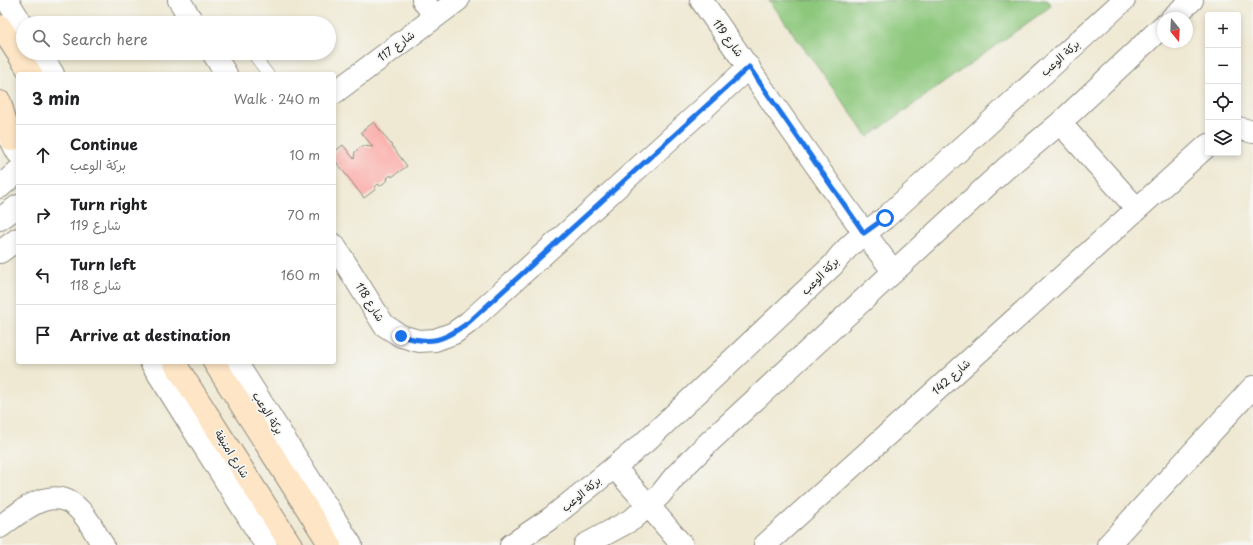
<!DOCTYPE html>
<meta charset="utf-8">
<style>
:root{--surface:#fff;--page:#f2f2f2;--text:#202124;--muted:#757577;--line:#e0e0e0}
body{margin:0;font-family:"Playpen Sans","Playpen Sans Arabic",sans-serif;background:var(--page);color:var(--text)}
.controls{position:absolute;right:12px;top:12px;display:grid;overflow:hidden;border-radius:4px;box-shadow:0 2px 6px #0003}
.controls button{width:36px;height:36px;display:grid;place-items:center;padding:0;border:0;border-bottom:1px solid var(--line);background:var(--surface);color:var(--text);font:20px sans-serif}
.compass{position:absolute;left:1157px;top:12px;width:36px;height:36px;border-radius:50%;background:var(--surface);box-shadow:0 2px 6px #0003;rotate:162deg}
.stop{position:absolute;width:12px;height:12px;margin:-9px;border:3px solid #1a73e8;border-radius:50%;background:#fff}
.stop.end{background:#1a73e8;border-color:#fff;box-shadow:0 1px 4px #0008}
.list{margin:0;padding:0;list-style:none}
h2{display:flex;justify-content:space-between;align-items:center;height:52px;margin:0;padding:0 16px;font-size:17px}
h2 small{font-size:13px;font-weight:400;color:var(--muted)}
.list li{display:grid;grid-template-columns:26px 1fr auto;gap:12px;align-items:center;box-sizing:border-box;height:60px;padding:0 16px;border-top:1px solid var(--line)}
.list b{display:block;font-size:15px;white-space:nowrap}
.list p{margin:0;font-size:13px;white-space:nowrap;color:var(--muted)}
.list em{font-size:13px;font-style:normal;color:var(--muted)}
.icon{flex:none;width:22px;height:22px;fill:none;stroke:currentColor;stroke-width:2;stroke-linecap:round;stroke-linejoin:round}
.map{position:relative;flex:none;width:1253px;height:545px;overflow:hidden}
.search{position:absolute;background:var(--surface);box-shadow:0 2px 6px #0003;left:16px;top:16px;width:320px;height:44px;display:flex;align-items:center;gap:10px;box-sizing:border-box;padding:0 14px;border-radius:22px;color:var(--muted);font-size:15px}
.panel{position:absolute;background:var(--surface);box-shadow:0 2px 6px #0003;left:16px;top:72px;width:320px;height:292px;border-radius:4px}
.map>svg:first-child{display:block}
.green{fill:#8cc77c;stroke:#5c7954}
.building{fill:#fbaca7}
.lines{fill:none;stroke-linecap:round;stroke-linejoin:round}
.lane-casing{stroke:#8d8a7f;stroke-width:12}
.street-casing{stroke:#8d8a7f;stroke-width:24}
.secondary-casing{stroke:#8d8a7f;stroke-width:24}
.lane{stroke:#fff;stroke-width:11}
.street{stroke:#fff;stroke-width:22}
.secondary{stroke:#fde5c5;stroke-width:22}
.route{stroke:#1a73e8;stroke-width:5}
.labels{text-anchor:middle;stroke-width:3.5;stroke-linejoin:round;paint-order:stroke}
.street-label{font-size:11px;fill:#2b2b2b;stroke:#f6f6f2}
</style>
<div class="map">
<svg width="1253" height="545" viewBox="0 0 1253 545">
<rect width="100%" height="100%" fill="#f6f6f2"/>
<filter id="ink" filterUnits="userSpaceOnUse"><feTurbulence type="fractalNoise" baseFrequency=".025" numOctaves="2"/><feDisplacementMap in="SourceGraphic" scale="8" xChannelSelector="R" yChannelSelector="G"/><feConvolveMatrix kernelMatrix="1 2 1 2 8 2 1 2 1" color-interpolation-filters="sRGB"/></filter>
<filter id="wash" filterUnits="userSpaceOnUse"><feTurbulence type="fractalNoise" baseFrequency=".012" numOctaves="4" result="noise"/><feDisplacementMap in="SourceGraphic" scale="16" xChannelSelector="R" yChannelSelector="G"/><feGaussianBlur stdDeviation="0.9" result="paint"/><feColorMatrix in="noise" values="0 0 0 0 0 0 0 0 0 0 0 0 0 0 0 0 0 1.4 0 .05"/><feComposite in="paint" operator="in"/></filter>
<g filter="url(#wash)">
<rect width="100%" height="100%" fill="#efe9d3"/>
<!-- green -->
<path class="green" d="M769 0H1047L1051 6 868 137Z"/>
<g id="blocks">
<!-- building -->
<path class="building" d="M374 122 407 166 392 177 391 175 387 178 388 180 380 186 378 184 375 187 376 189 364 198 334 159V152L343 145 354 159 355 152 359 148 364 146 373 147 361 132Z"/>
</g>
</g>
<g filter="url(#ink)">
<use href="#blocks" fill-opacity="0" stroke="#8d8a7f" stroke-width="1"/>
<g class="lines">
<defs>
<path id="lane" d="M252 53 268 74"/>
<path id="street" d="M7 0 23 26
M179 0 193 23
M423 0 435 17
M701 0C765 90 826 184 894 272
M1172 18 1192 0
M40 53 53 74
M213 53 226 74
M334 93 458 0
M1060 123 1137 209
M1238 128 1253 132
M0 130 11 140 18 153
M0 187 18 171
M0 219 18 206
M334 245 384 325 401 336 419 341 435 340 454 333 469 322 749 67
M0 252 18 239
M151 362 266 545
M236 362 351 545
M614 467 649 506 682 545
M0 527C24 509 56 480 83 514 91 523 96 535 103 545
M511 545 551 518 644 443 833 265C846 246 866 232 885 218L1124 0
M585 545 633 519 660 495 675 476 706 445 1005 169 1060 123 1163 26
M765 545 1208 145
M1108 545 1253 387"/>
<path id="secondary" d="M0 26 31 74
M0 102 11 140
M174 362 291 545
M214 362 330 545"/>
</defs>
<!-- lane casing -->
<use href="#lane" class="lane-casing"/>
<!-- street casing -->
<use href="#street" class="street-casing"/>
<!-- secondary casing -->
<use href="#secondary" class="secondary-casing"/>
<!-- lane -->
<use href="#lane" class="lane"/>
<!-- street -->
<use href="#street" class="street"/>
<!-- secondary -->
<use href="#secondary" class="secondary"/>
</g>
</g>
<g class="lines" filter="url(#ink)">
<!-- route -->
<path class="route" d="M401 336C432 345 443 341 469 322L749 67 864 233 885 218"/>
</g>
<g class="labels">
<!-- street labels -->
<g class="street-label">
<text transform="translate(728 38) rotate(54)" y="4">شارع 119</text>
<text transform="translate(396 46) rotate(-37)" y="4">شارع 117</text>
<text transform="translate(1060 58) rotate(-42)" y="4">بركة الوعب</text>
<text transform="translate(820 276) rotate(-45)" y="4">بركة الوعب</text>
<text transform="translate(370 302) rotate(58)" y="4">شارع 118</text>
<text transform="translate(951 377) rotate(-42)" y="4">شارع 142</text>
<text transform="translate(268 413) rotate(58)" y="4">بركة الوعب</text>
<text transform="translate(232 454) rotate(58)" y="4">شارع امنيفة</text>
<text transform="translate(581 494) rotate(-40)" y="4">بركة الوعب</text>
</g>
</g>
</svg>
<div class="controls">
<button>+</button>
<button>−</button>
<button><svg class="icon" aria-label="locate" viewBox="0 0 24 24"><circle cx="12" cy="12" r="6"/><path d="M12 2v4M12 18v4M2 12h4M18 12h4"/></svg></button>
<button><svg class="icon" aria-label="layers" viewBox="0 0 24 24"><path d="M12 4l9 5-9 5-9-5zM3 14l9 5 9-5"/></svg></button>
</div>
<svg class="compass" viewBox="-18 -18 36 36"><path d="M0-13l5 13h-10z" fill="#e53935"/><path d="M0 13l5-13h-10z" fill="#757577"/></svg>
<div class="stop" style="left:885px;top:218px"></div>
<div class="stop end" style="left:401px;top:336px"></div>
<div class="search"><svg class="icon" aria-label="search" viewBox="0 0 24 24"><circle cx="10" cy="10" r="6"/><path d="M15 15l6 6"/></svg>Search here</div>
<section class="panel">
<h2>3 min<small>Walk · 240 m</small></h2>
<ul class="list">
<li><svg class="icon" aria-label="ahead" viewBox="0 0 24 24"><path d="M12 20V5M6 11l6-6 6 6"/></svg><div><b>Continue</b><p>بركة الوعب</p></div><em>10 m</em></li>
<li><svg class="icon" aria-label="right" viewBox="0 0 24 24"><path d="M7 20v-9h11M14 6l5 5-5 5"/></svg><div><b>Turn right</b><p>شارع 119</p></div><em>70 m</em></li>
<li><svg class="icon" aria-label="left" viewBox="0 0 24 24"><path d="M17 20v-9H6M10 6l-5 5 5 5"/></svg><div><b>Turn left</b><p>شارع 118</p></div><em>160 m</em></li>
<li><svg class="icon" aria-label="arrive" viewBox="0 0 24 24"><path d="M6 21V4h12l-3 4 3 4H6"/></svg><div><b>Arrive at destination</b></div></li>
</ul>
</section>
</div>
